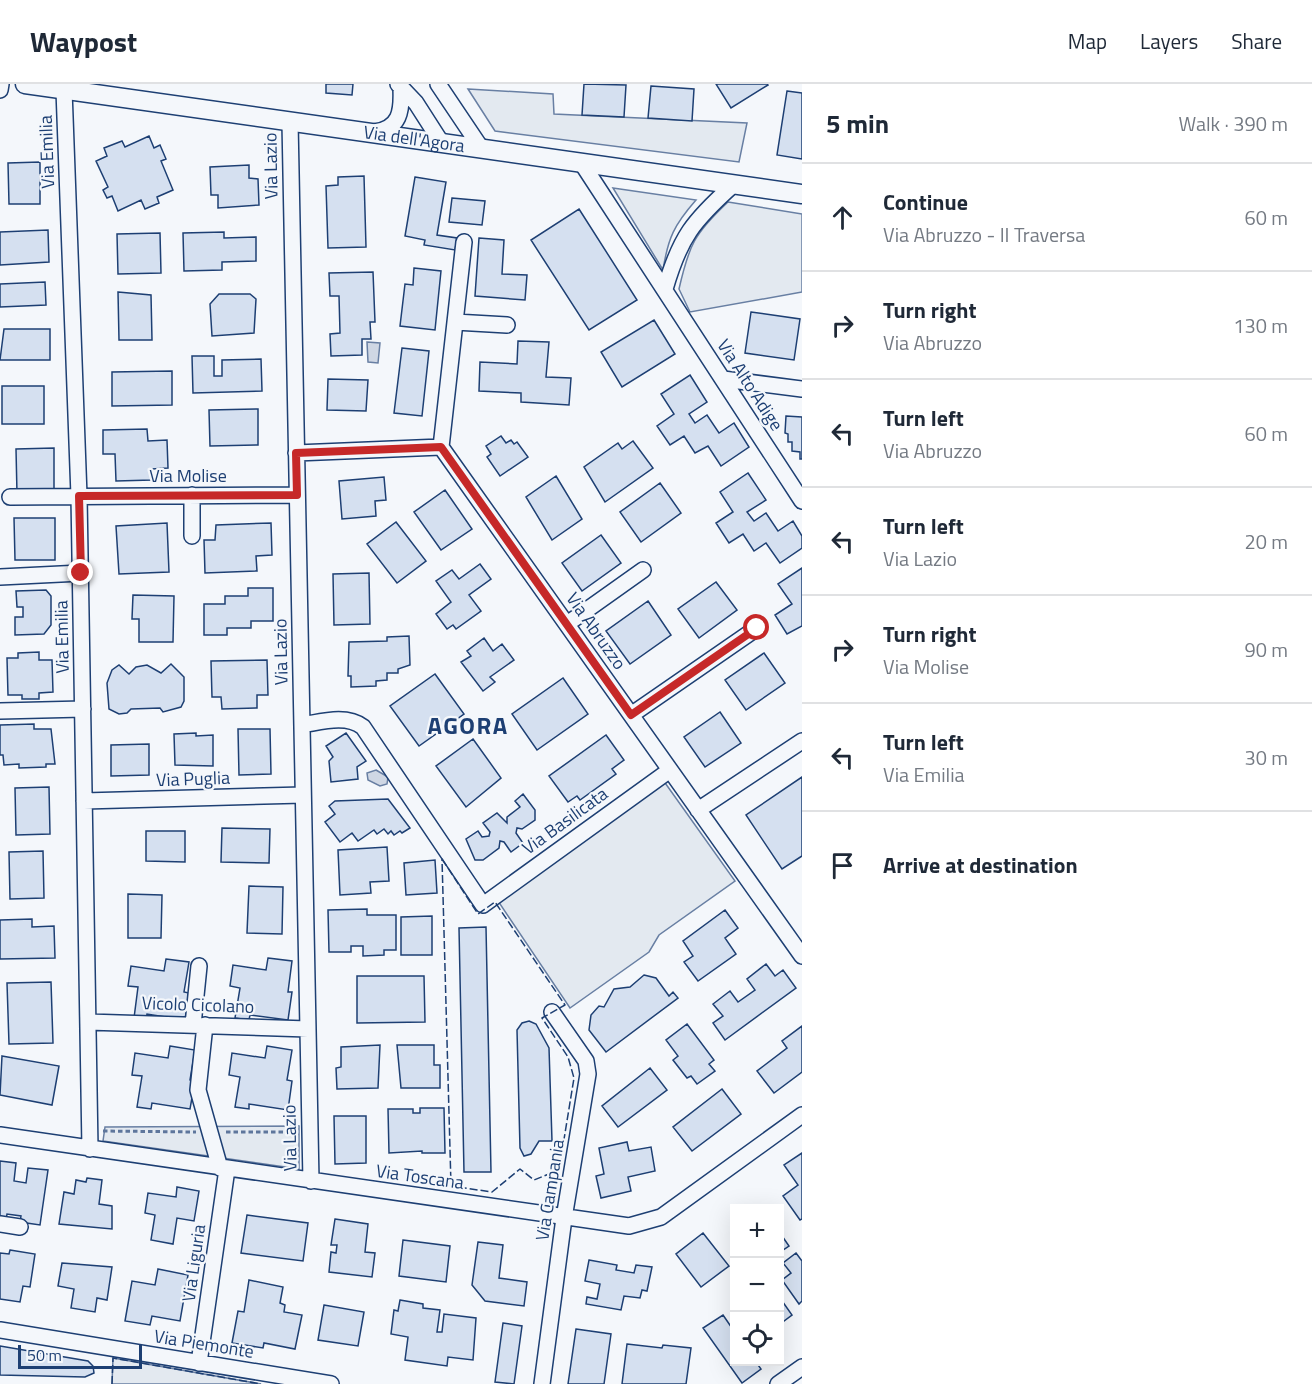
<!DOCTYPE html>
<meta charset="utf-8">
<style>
:root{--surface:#fff;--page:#f6f6f7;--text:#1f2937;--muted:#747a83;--line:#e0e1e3}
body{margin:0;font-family:"Titillium Web",sans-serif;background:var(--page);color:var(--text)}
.controls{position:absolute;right:18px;bottom:18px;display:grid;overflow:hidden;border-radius:0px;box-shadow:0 6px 24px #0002}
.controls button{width:54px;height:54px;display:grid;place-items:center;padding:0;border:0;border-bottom:2px solid var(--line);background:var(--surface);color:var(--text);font:30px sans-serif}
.scale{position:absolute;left:18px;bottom:15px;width:124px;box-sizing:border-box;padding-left:6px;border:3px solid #1d3f73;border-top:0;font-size:16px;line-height:21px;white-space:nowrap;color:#1d3f73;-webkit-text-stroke:4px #f4f7fb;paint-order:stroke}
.stop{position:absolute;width:18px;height:18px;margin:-14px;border:4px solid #c62828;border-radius:50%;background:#fff}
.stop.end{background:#c62828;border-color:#fff;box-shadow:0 2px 6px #0008}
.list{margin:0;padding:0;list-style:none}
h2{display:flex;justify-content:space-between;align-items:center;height:78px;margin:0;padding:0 24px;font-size:26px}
h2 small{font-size:20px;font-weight:400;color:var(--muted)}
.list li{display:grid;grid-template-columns:39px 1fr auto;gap:18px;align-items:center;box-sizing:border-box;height:108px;padding:0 24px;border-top:2px solid var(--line)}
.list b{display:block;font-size:22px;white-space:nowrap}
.list p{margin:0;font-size:20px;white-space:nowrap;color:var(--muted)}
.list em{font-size:20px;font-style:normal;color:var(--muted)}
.icon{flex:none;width:33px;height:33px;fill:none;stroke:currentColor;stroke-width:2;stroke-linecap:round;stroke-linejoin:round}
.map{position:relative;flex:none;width:802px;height:1300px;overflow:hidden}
header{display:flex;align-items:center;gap:36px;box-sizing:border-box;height:84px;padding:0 30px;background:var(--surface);border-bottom:2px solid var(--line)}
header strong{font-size:28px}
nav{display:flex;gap:33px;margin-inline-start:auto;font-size:21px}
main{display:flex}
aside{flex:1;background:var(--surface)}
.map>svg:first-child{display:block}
.green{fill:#e3e9f0;stroke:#687fa3;stroke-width:1.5}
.water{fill:#cfd7e4;stroke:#687fa3;stroke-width:1.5}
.building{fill:#d5e0f0;stroke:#1d3f73;stroke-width:1.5}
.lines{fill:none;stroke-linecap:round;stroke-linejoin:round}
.minor-casing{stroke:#1d3f73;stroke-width:18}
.tertiary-casing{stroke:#1d3f73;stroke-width:21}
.path{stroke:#5e769c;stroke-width:3;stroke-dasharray:4.5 3;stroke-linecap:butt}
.minor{stroke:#f4f7fb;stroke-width:15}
.tertiary{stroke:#f4f7fb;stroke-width:18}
.fence{stroke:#1d3f73;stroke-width:1.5;stroke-dasharray:8 3;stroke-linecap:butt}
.route{stroke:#c62828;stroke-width:8}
.labels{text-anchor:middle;stroke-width:4.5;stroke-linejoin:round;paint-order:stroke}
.street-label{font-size:18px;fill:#1d3f73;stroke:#f4f7fb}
.district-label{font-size:24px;font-weight:bold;letter-spacing:1.5px;fill:#1d3f73;stroke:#f4f7fb}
</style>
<header>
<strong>Waypost</strong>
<nav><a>Map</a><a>Layers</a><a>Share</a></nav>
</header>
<main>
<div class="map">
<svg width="802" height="1300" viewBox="0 0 802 1300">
<rect width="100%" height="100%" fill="#f4f7fb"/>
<!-- green -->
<path class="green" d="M468 5 553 10 554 30 747 39 739 78 495 47Z
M613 104 696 116C674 141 668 154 663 186Z
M728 118 802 130V208L690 228 679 205C689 161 694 150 728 118Z
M663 696 735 797 659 851 649 868 570 924 498 817Z
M299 1042V1085L103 1057 105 1043Z
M113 1274 261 1300H112Z"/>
<!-- water -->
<path class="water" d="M367 258 380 259 378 279 368 278Z
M376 686 388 693 387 700 380 702 368 696 367 689Z"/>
<!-- building -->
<path class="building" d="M326 0H353L352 11 326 9Z
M584 0 626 1 624 33 582 31Z
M716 0H767L768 1 731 24Z
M651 2 694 5 692 37 648 34Z
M787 7 802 9V75L777 71Z
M149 52 154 64 160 61 166 75 161 77 173 106 157 113 159 119 145 125 141 116 118 127 112 112 107 114 103 106 108 103 96 77 107 72 104 64 122 57 125 63Z
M40 78V120H9L8 79Z
M249 81V94L258 95 259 121 218 124V111H211L210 83Z
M364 92 366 163 328 164 326 102 338 101V93Z
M415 93 446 98 437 151 457 154 455 166 424 161 425 156 405 152Z
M452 114 485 117 482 141 449 138Z
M579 125 637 216 589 246 531 156Z
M48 146 49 178 0 181V148Z
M224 148V154L256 153V177L222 178V186L184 187 183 149Z
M160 149 161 189 118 190 117 150Z
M479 154 504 156 502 190 527 191 525 216 475 212Z
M414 184 441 187 435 246 400 242 405 200 413 201Z
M373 188 375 238H370L371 255H362V271L331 272 330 250 340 249 339 212H330L329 189Z
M45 198 46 221 0 223V200Z
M118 208 151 211 152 256H119Z
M219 210H250L256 215 254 249 212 252 210 220Z
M751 228 800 235 794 276 745 269Z
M654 236 675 270 622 303 601 268Z
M4 245H50V276H0Z
M518 257 549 258 546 293 571 294 569 321 521 318V309L479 307 480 278 517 280Z
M402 264 429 267 422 332 394 329Z
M192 272H214V292H222V276L261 275 262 307 193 309Z
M172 287V321L112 322V288Z
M690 291 707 318 689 330 695 339 707 331 719 349 734 339 749 363 721 382 708 362 695 369 684 352 670 361 657 342 674 330 661 310Z
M328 295 368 296 366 327 327 326Z
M2 302H44V340H2Z
M258 325V361L210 362 209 326Z
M786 332 802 333V375H800V368L792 367V358H788V350L785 349Z
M147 345 148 357 167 356 168 384 152 385V396L116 397 115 370H103V346Z
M501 352 506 359 511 356 514 360 517 358 528 373 500 392 487 373 491 370 486 362Z
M633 357 653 384 605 418 584 383 618 359 622 365Z
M54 364V409L17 410 16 365Z
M748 389 766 416 747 428 754 437 766 429 778 447 793 437 802 452V464L780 479 766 459 754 467 743 450 729 459 716 439 733 428 720 408Z
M556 392 582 435 552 456 526 413Z
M384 393 386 416 375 417 376 432 342 435 339 397Z
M660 399 681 429 641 458 620 428Z
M445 406 472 445 441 466 414 428Z
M14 434H55V476H15Z
M396 438 426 477 397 499 367 460Z
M167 439 169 488 119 490 116 442Z
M271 439 272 471 256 472 257 487 205 489 204 456H215L216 441Z
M601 451 621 479 582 507 562 479Z
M480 480 491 495 469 511 481 527 456 545 453 541 447 545 436 530 451 518 436 497 452 486 459 495Z
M802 484V542L787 550 775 531 792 520 778 500Z
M369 489 370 540 334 541 333 490Z
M716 498 737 526 699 554 678 525Z
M248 504H273V537H251V544H227V551H204V520H225V512H248Z
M46 506 51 512V541L44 550 15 551V533H23V523H17L16 507Z
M133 511 174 512 173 558H139V535H132Z
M648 517 671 551 630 580 606 547Z
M409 552 410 581 398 585V589H387V596L376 597V602L351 603V592H348L349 558 387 557V553Z
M484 554 493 567 502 560 514 576 490 593 495 598 483 607 461 578 471 572 467 567Z
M39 568V576H52L53 608 39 609V615H22V611H8L7 574H18V569Z
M764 569 785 599 746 626 725 596Z
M267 576 268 611H257V624L222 625 221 613H212L211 577Z
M171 580 184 593V617L181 623 163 628 160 624 131 625 127 629 119 630 109 625 107 599 112 586 119 581 129 590 136 583 147 581 161 589Z
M435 590 464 630 419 662 390 622Z
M563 594 588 630 537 666 512 630Z
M720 628 741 659 705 683 684 653Z
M34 640V645H51L55 680H46V683L19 684V680L4 681 3 671H0V641Z
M238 645H270L271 690 239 691Z
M196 649V652L213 651V682L175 681 174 650Z
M346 649 366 677 357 683 358 695 331 698 329 677 333 673 326 662Z
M606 651 624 676 612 685 616 690 580 716 577 712 568 718 549 692Z
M473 655 501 694 466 723 436 682Z
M149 660V691L111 692V661Z
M802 693V772L782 785 746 731Z
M49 703 50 750 16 751 15 704Z
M523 710 535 726V736L522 745 517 744 516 749 523 759 511 768 504 758 500 757 499 764 483 776H475L466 755 478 747 482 753 489 752 490 748 483 739 497 729 507 739V733L520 723 515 717Z
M388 715 410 744 402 749 400 747 394 751 391 747 388 750 384 745 377 750 374 746 358 757 352 749 340 758 325 738 335 730 329 722 335 717Z
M222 744 270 745 269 779 221 778Z
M146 747H185V778L146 777Z
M387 763 389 797 370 798 371 809 340 811 338 766Z
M43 767 44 814 10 815 9 768Z
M435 776 437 809 406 811 404 779Z
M249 802 283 803 282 850 247 849Z
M128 810 162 811 161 854H128Z
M367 825V831H396V866H384V871L363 872V862H351V868H329L328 826Z
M725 826 738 844 725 854 736 870 698 897 684 878 693 872 683 857Z
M432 832V871H401V833Z
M32 835V843L54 842 55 874 0 875V836Z
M486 843 491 1088H464L459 844Z
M268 874 292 877 288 908H292L288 936 250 931 249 936 235 934 240 904 230 902 233 881 266 886Z
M166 875 189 878 184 908 189 909 185 936 147 930 146 935 134 934 138 903 128 902 131 882 164 887Z
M766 880 775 892 783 886 796 904 725 956 713 939 723 932 713 920 730 907 738 918 755 906 747 895Z
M644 891 656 894 669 912 673 908 678 914 606 968 589 946 591 931 599 922 604 923 614 905 630 903Z
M357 892H424L425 938 357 939Z
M51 898 53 959 9 960 7 899Z
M529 937 536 940 549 964 552 1057H539L531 1070 524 1072 520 1064 517 946 522 939Z
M687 940 714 976 709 980 715 987 697 1000 691 992 687 994 673 976 678 972 666 956Z
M802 942V988L774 1009 757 987 787 964 782 957Z
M380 961 378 1004 337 1005 336 984 341 983V963Z
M397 961H434V981H440V1004H401Z
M170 962 195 966 190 996 195 997 190 1025 152 1019 151 1025 137 1023 142 992 132 991 135 969 168 974Z
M267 962 292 966 287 996 292 997 288 1026 249 1020V1025L235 1023 240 993 229 991 232 969 265 974Z
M2 972 59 982 52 1021 0 1011Z
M650 984 667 1006 618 1043 602 1022Z
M722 1005 741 1030 692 1067 673 1043Z
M420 1024H444L445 1069H422V1067L389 1069 388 1025H413V1029H420Z
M334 1032H366V1079L335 1080Z
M627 1058 629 1067 651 1063 655 1087 628 1093 631 1107 601 1114 596 1092 604 1090 599 1064Z
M802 1069V1135L800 1136 783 1112 798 1101 784 1081Z
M0 1077 16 1079 14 1097 26 1099 28 1084 48 1086 40 1141 20 1138 21 1132 7 1130 6 1136H0Z
M87 1094 102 1096 99 1120 112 1122V1145L59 1140 64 1108 74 1110 76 1096 86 1098Z
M177 1103 199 1107 194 1137 177 1134 173 1160 151 1156 155 1131 145 1129 148 1109 176 1113Z
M247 1131 308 1139 303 1177 241 1169Z
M335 1135 368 1140 365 1168 375 1169 372 1193 329 1188 331 1168 336 1169 337 1161H331Z
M703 1149 729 1182 701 1203 676 1170Z
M780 1149 789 1162 780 1168Z
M403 1156 450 1162 446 1198 399 1192Z
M478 1158 503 1161 499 1194 527 1198 524 1222 485 1217 472 1201Z
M10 1166 35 1170 30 1203 23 1202 20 1218 0 1215V1169L9 1170Z
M796 1169 802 1177V1217L799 1220 782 1196 791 1189 783 1179Z
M589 1176 617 1181 616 1186 634 1189 636 1181 652 1183 647 1207 642 1206 640 1214 624 1212 621 1226 586 1220 587 1213 597 1215 600 1200 585 1197Z
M62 1179 112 1183 107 1216 97 1214 95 1228 71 1224 74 1205 58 1202Z
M158 1185 188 1191 180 1237 152 1232 150 1241 125 1237 132 1197 155 1201Z
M249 1196 283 1203 280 1219 285 1221 284 1228 302 1231 295 1265 264 1259 263 1264 232 1259 238 1227 244 1228Z
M780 1214 792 1231 780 1240Z
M400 1216 423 1220V1224L440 1226 437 1248H442L444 1230 476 1234 473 1276 448 1273 447 1282 405 1276 408 1253 391 1250 394 1226 398 1227Z
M324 1221 364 1228 358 1262 318 1256Z
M723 1231 734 1247V1278H756L761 1285 742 1299 703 1244Z
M503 1239 522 1242 514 1300 495 1298Z
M576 1245 611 1250 604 1300H568Z
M627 1260 662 1264 663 1261 691 1264 686 1300H622Z
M0 1262 88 1277 93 1282 94 1289 85 1293 0 1291Z"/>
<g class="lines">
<defs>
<path id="minor" d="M398 0 416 19 441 58
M438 0 481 64
M0 6 1 0
M64 6 79 412 90 1065
M290 38 311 1097
M374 48C400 45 402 27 401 5
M581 78 802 417
M665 205C680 153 693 137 733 101
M455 238 507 241
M723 295 802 305
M441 363 464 158
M296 369 441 363 802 872
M192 411V452
M10 413 297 411
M0 493 81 489
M567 540 643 486
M0 627 83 625
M631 631 757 544
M302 641C321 638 346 630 363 643L483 821 670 686
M84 717 303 711
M698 726 802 657
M88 938 308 945
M193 941 199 882
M205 941 198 1006 220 1084
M0 1051 629 1142 661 1133 802 1031
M0 1140 20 1143
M0 1246 331 1300
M199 1279 227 1085
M542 1300 564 1134 588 990 586 977 552 928
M778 1300 802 1283"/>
<g id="tertiary">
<path id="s1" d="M25 0 802 110"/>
</g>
</defs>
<!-- minor casing -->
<use href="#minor" class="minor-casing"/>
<!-- tertiary casing -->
<use href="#tertiary" class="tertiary-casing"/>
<!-- path -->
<path class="path" d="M103 1047 196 1048
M226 1048H295"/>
<!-- minor -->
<use href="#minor" class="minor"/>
<!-- tertiary -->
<use href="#tertiary" class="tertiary"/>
<!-- fence -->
<path class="fence" d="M442 775 478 830 495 818 565 921 542 934 568 973 574 994 559 1086 534 1096 520 1085 492 1108 451 1102Z
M112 1300 113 1274 261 1300"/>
</g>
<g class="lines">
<!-- route -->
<path class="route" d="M81 489 79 412 297 411 296 369 441 363 631 631 757 544"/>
</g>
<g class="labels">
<!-- street labels -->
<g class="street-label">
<text dy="6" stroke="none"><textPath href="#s1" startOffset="393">Via dell'Agora</textPath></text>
<text transform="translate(47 68) rotate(-92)" y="6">Via Emilia</text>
<text transform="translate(271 82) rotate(-91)" y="6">Via Lazio</text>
<text transform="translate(750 301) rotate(57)" y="6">Via Alto Adige</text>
<text x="188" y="398">Via Molise</text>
<text transform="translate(596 547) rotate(55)" y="6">Via Abruzzo</text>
<text transform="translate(62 553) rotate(-91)" y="6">Via Emilia</text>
<text transform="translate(281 568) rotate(-91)" y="6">Via Lazio</text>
<text transform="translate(193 695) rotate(-2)" y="6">Via Puglia</text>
<text transform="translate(565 737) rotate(-36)" y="6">Via Basilicata</text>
<text transform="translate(198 921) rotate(2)" y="6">Vicolo Cicolano</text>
<text transform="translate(290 1054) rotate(-91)" y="6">Via Lazio</text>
<text transform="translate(420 1093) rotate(8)" y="6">Via Toscana</text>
<text transform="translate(550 1106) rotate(-81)" y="6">Via Campania</text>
<text transform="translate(194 1179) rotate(-82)" y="6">Via Liguria</text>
<text transform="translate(204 1260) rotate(9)" y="6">Via Piemonte</text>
</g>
<!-- district labels -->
<g class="district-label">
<text x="468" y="650">AGORA</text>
</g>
</g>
</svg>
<div class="controls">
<button>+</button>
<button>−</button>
<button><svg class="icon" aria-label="locate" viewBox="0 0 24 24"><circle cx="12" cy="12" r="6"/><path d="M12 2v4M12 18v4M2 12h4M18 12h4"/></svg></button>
</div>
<div class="scale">50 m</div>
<div class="stop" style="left:757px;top:544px"></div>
<div class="stop end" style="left:81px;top:489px"></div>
</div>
<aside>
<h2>5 min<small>Walk · 390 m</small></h2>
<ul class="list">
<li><svg class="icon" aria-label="ahead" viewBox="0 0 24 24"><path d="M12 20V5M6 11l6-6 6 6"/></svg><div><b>Continue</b><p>Via Abruzzo - II Traversa</p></div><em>60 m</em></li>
<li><svg class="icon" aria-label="right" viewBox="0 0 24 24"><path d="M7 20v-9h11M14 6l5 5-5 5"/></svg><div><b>Turn right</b><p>Via Abruzzo</p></div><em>130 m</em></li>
<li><svg class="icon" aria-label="left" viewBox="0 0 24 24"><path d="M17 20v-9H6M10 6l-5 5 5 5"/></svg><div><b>Turn left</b><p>Via Abruzzo</p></div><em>60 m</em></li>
<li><svg class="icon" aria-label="left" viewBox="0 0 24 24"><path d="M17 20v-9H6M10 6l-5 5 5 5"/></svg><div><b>Turn left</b><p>Via Lazio</p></div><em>20 m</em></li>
<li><svg class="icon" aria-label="right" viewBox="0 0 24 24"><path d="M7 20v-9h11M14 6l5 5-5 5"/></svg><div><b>Turn right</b><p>Via Molise</p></div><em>90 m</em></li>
<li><svg class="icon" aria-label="left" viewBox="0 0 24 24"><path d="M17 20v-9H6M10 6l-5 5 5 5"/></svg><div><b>Turn left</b><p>Via Emilia</p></div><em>30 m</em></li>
<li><svg class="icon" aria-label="arrive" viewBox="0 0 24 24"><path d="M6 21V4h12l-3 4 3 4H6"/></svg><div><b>Arrive at destination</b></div></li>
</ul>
</aside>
</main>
